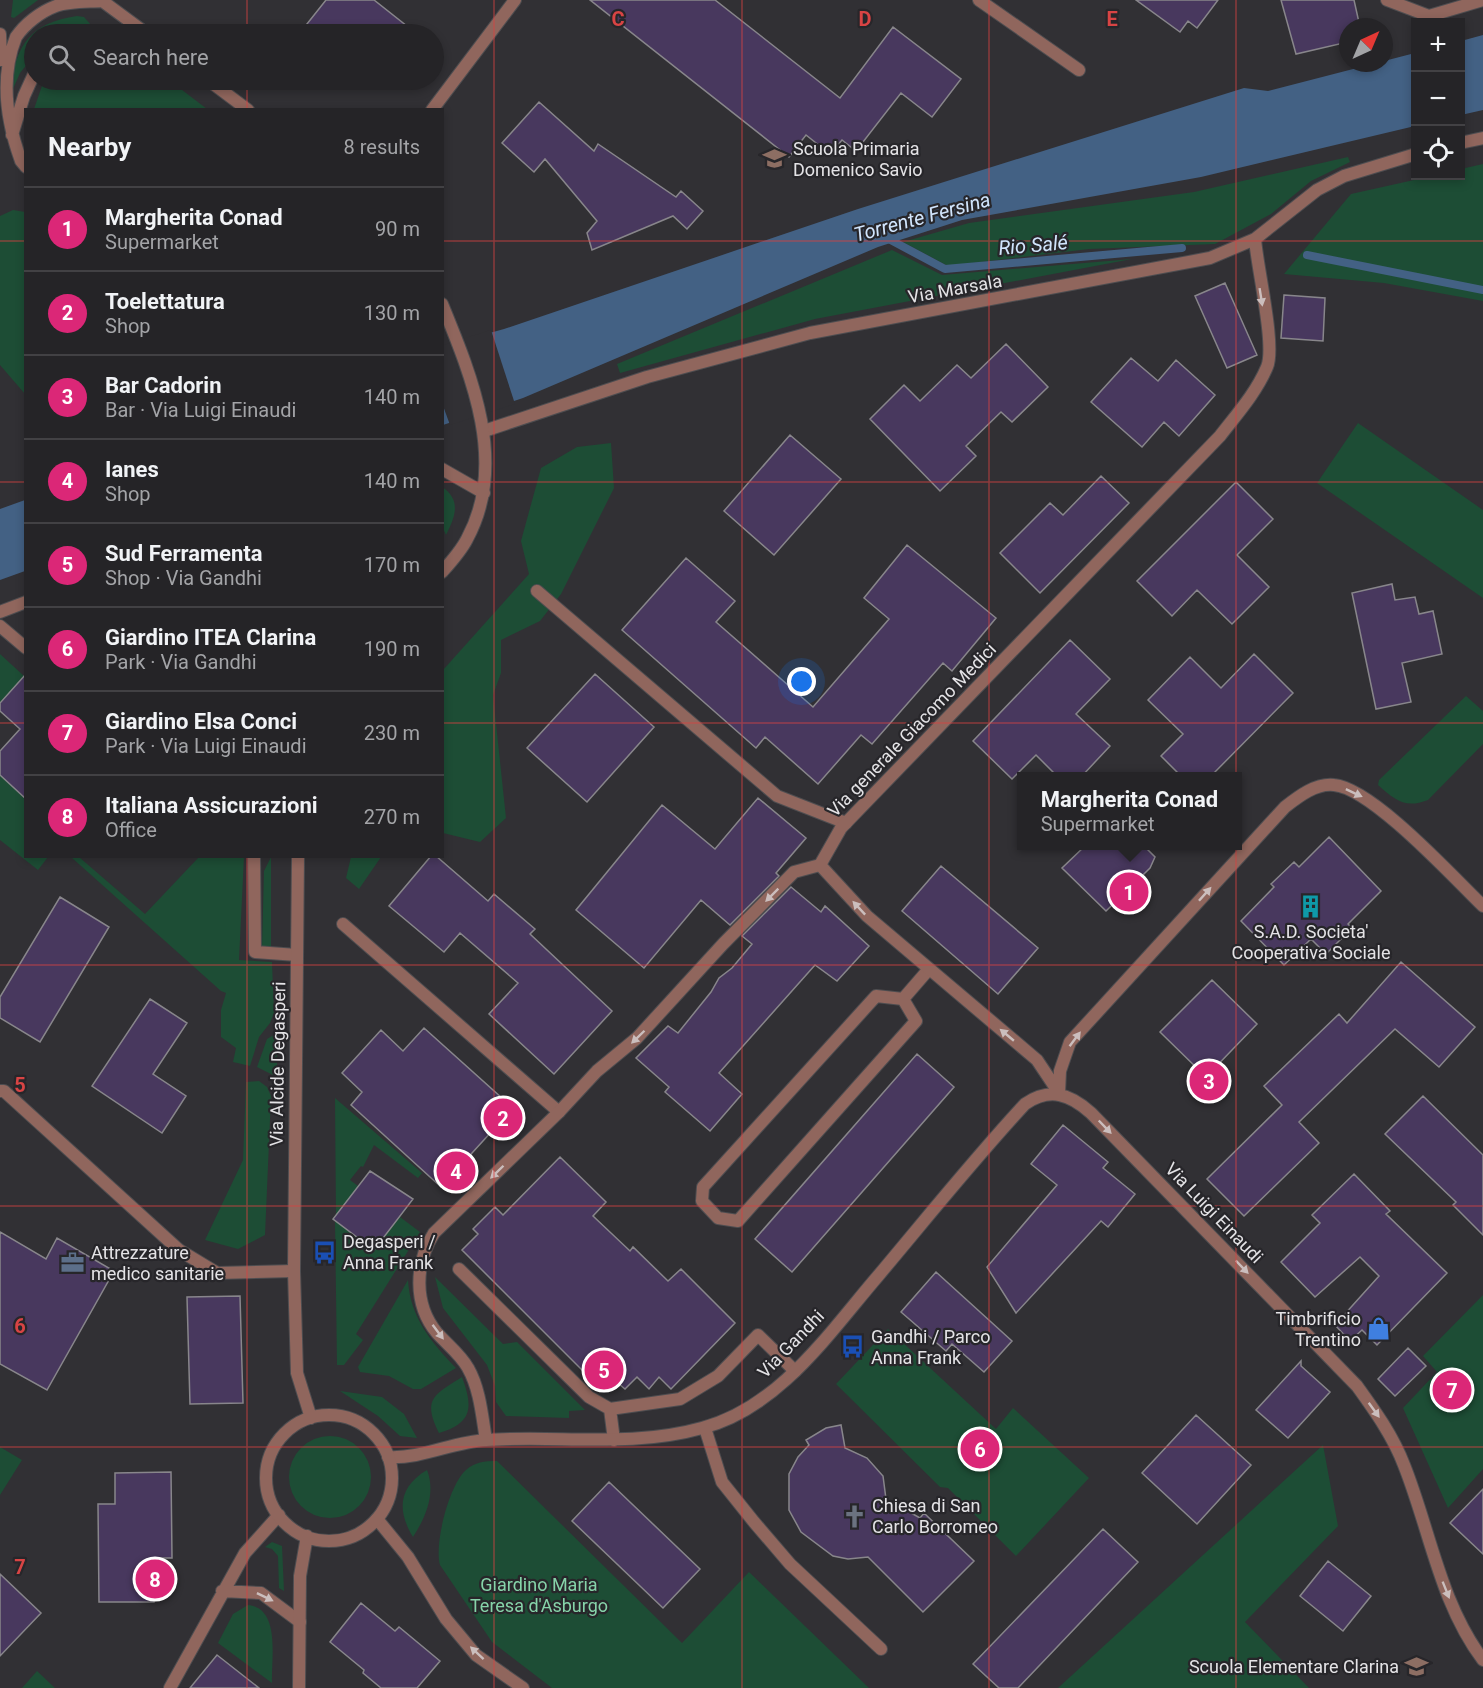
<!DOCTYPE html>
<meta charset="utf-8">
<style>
:root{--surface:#252427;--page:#2d2c2f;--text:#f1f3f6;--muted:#a3a4a7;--line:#424144;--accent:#db2777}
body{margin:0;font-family:Roboto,sans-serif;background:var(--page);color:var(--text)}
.controls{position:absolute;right:18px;top:18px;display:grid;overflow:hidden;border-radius:0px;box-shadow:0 3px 9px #0003}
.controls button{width:54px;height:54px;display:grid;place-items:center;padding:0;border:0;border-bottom:2px solid var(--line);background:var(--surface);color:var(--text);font:30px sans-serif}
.compass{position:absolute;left:1339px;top:18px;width:54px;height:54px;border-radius:50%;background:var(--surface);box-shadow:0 3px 9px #0003;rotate:44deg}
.you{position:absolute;left:802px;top:682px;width:21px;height:21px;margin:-15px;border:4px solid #fff;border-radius:50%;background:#1a73e8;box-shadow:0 0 0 9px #1a73e833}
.badge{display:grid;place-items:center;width:39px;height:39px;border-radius:50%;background:var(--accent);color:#fff;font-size:20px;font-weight:700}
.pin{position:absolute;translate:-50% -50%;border:3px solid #fff;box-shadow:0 2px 6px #0006}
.popup{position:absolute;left:1017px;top:772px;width:225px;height:78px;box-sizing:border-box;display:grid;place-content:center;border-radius:0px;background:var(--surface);filter:drop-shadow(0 2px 4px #0005);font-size:20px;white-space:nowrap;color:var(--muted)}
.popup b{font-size:22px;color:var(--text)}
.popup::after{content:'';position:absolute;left:50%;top:100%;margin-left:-12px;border:12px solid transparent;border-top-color:var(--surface)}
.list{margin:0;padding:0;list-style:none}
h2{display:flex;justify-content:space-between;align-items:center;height:78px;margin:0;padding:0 24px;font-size:26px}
h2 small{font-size:20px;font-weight:400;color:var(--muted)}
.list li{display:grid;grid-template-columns:39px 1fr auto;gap:18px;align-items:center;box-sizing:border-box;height:84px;padding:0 24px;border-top:2px solid var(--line)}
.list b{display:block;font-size:22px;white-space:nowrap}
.list p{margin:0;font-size:20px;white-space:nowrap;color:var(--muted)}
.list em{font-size:20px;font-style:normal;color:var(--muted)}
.icon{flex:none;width:33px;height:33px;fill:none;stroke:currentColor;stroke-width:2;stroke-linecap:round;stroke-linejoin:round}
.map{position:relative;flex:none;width:1483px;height:1688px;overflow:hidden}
.search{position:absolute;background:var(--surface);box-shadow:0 3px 9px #0003;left:24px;top:24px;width:420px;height:66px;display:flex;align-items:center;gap:15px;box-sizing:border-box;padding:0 21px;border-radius:33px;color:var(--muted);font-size:22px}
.panel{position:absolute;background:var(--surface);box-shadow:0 3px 9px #0003;left:24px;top:108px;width:420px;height:750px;border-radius:0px}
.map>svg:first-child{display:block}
.green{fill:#1d4d35}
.water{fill:#436184}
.pier{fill:#313034}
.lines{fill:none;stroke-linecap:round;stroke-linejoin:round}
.stream{stroke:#436184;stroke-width:8}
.building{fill:#48385e;stroke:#88868b;stroke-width:1.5}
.service-casing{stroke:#4e4d50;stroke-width:14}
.minor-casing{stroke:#4e4d50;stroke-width:14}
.tertiary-casing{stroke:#4e4d50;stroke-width:14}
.service{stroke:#90665d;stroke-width:12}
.minor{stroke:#90665d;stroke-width:12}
.tertiary{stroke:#90665d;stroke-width:12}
.oneway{fill:#cbbebd}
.grid{fill:none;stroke:#d84444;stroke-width:1.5;stroke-opacity:0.55}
.labels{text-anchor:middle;stroke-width:4.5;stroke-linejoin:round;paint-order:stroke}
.poi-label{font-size:18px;fill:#e4e3e6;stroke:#27262a;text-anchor:start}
.street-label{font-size:18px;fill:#e4e3e6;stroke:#27262a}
.park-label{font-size:18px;fill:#86d3a9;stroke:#27262a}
.water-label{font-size:20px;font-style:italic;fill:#d1e5fd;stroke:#27262a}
.grid-label{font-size:20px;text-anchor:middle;font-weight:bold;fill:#d84444;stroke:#27262a;stroke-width:4.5;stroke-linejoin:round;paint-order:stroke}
</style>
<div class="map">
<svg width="1483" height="1688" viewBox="0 0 1483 1688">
<rect width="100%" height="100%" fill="#313034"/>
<!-- green -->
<path class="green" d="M13 0H38L14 18 11 17Z
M77 16 84 17 91 25 62 34H34V56L20 73 13 89 10 88C17 44 30 23 77 16Z
M44 80H169L207 109H34Z
M1348 157 1350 162 1311 181 1271 214 1215 244 1089 249 948 266 903 242 969 223 1194 192Z
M1483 164V301L1384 283 1284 274 1351 194 1432 176H1460L1461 169Z
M13 210 25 212V394L0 365V216Z
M892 250 942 275 1132 259 815 319 620 373 617 364Z
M1358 423 1483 510V598L1317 483Z
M611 443 614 488 561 594 540 621 501 640V673L493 695 506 818 480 842 443 833V670L529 574 521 541 541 468 577 447Z
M442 487C462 500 455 517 446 535L443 528Z
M0 654 24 676 0 703Z
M1466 696 1483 711V744L1428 800C1405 809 1395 800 1378 785L1379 780Z
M0 775 25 799 26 856 48 857 38 870 0 840Z
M71 857H79L145 914 199 857H244L239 960 272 962 274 1013 270 1023 259 1037 250 1066 233 1062 236 1048 221 1037V1010L226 993 221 991Z
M271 857V948H262L264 871Z
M351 857H381L359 889 346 878Z
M277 1033V1077L257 1067 267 1039Z
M259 1081 267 1087 271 1096 265 1235 238 1249 205 1240 243 1160 246 1082Z
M335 1098 422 1173 418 1178 374 1145 363 1167 361 1166 350 1180 358 1186 336 1216Z
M400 1217 420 1232 356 1334 363 1340 344 1365H337L335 1221 374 1250Z
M435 1277 503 1344 517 1342 585 1410 569 1411V1418L506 1416 496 1402 495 1386 487 1365 443 1308Z
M408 1280C410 1317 431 1342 456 1368L421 1389H413L389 1376 360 1372 358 1367Z
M1483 1295V1469L1448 1508 1403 1408 1437 1372 1423 1356Z
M888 1329 996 1429 1013 1408 1089 1478 1016 1556 948 1488 940 1487 836 1384Z
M462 1377C473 1407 473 1423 439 1433 422 1399 434 1395 462 1377Z
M340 1391 382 1397 404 1414 417 1438 400 1436 378 1416Z
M289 1477a41 41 0 1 1 82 0a41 41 0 1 1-82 0Z
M1323 1445 1338 1526 1245 1622 1309 1688H1058Z
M0 1447 22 1460 0 1495Z
M497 1461 682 1643 749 1572 869 1688H552L492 1642 440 1565C434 1544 449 1485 466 1470 475 1462 484 1461 497 1461Z
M427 1470C436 1493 426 1517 413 1537 397 1511 398 1487 427 1470Z
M272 1542 282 1546 284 1591 279 1588 278 1556 272 1549 265 1547Z
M248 1605C281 1608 271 1659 272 1683L218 1643 233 1614Z
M37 1671 55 1688H22Z"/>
<!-- water -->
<path class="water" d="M1483 35V110L1461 115V41Z
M1415 53V126L1201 177 962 220 878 247 523 398 443 425V346L504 329 858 209 1244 88 1268 91Z
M25 500V571L0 580V509Z"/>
<!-- pier -->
<path class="pier" d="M491 330 515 404 450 425 442 403 443 345Z"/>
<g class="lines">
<!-- stream -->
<path class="stream" d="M885 237 945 269 1182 248
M1307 255 1483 290"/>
</g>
<!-- building -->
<path class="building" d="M326 0H374L417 34H299Z
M590 0H715L840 98 893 27 961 79 932 117 901 93 856 151 842 140 830 154 806 135 789 157Z
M1136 0H1218L1197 28 1188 21 1180 32Z
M1281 0H1354L1360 27H1348V42L1296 54Z
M539 102 594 151 598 144 676 197 681 191 703 211 687 229 673 216 592 250 587 233 597 221 545 159 534 172 502 143Z
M1225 283 1257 355 1227 368 1195 296Z
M1284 295 1325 298 1323 341 1281 338Z
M1006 344 1048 387 1012 422 1001 412 966 446 976 456 940 491 870 419 904 385 920 401 957 365 971 378Z
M1131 358 1158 381 1176 360 1215 395 1179 436 1164 422 1142 447 1091 402Z
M790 435 841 479 774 555 724 511Z
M1101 476 1129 503 1040 593 1000 553 1050 503 1063 515Z
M1236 482 1273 519 1237 555 1269 587 1232 624 1197 590 1172 616 1137 581Z
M907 545 996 618 952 671 943 663 872 744 861 735 818 784 765 737 756 748 622 630 686 558 735 601 716 622 813 707 889 619 864 598Z
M1392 584 1395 600 1415 597 1419 614 1433 611 1442 654 1402 663 1411 702 1376 709 1352 593Z
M1070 640 1110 679 1076 714 1110 746 1081 777H1058L1036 755 1012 779 973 741Z
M1254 654 1293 693 1210 777H1182L1161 756 1183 734 1148 700 1190 657 1221 688Z
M26 674V799L0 775V751L20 729 0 711V703Z
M595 674 654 727 587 802 527 748Z
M758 798 806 838 776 873 779 876 730 925 701 900 644 968 576 910 662 805 715 849Z
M1329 837 1381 891 1348 924 1352 928 1326 954 1311 939 1284 965 1241 921 1274 887 1271 884 1294 862 1299 867Z
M1085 846H1144L1155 857 1150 868 1106 911 1062 868Z
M431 856H436L488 901 494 894 535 929 530 934 612 1011 554 1074 489 1014 518 983 460 933 444 952 389 906Z
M941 866 1038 948 998 994 902 911Z
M791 887 821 912 825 906 869 946 837 981 815 965 719 1073 742 1094 710 1131 665 1092 669 1087 636 1058 668 1026 678 1033 711 992 719 978 732 968 752 944 742 936Z
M60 897 109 927 40 1042 0 1018V997Z
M1401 962 1475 1027 1439 1067 1395 1029 1299 1122 1319 1143 1244 1216 1207 1179 1282 1105 1264 1086 1339 1014 1347 1023Z
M1212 980 1257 1024 1206 1077 1160 1032Z
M150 999 187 1023 153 1074 186 1096 162 1133 92 1086Z
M424 1028 513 1108 441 1187 351 1105 362 1092 342 1073 381 1030 403 1051Z
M917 1054 954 1087 792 1272 755 1239Z
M1423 1096 1483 1155V1235L1453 1205 1456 1202 1385 1134Z
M1063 1125 1108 1162 1103 1168 1135 1194 1108 1227 1101 1221 1016 1313 987 1267 1057 1185 1031 1164Z
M560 1157 606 1202 593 1216 630 1251 633 1247 668 1281 681 1269 735 1323 671 1389 659 1377 649 1389 637 1377 625 1389 612 1378 601 1389 462 1250 478 1234 473 1229 495 1207 503 1215Z
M370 1171 413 1199 374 1250 333 1219Z
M1354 1174 1390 1211 1386 1214 1447 1273 1377 1345 1362 1330 1350 1341 1335 1325 1379 1276 1360 1257 1315 1297 1281 1262 1320 1223 1312 1215Z
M0 1232 46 1259 57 1238 114 1271 47 1390 0 1364Z
M936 1272 1012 1341 984 1372 952 1344 946 1351 901 1312Z
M240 1296 243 1403 190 1404 187 1297Z
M1408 1348 1426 1366 1395 1396 1378 1379Z
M1301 1361V1366L1330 1392 1288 1438 1256 1410Z
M1196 1415 1251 1465 1197 1524 1142 1473Z
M841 1425 845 1448 867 1458 883 1476 886 1499 920 1518 924 1513 974 1561 923 1612 868 1557 848 1559 833 1556 801 1532 789 1510V1474L798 1457 809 1445 806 1440 826 1428Z
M171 1472 172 1558H153L154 1602H99L98 1504H115V1473Z
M609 1482 700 1569 663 1608 572 1521Z
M1483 1489V1554L1450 1523Z
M1103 1529 1138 1562 1018 1688H999L973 1664Z
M1328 1561 1371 1596 1343 1631 1300 1596Z
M0 1574 41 1613 0 1656Z
M361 1603 395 1631 399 1627 440 1661 417 1688H381L363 1673 364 1670 330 1642Z
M217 1655 259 1688H190Z"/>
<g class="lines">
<defs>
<path id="service" d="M979 0 1079 70
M537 591 777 796 846 823
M0 612 26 602
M0 626 26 648
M254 856 255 952 297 955
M343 924 559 1112
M876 996 903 999 916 1021 738 1221 718 1218 702 1201 703 1187Z
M903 999 929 969
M0 1091H4L179 1250 217 1273 294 1271
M459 1269 589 1397 610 1409
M705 1428 722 1482 754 1522 790 1564 881 1649
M614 1440 610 1409 680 1399 718 1376 758 1335 795 1371"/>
<path id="minor" d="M1387 0 1429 16 1483 0
M1460 143 1483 138
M484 431 647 377 810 333 1210 258 1255 239 1317 190 1344 176 1416 154
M442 469 484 493
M820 865 867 916 1037 1060 1059 1093
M1059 1093 1060 1071 1070 1042 1285 807C1299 796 1316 783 1334 785 1372 788 1454 878 1483 906
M486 1440C482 1416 480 1389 468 1368 461 1355 447 1344 437 1333 413 1304 415 1263 434 1233L559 1112 597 1071 637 1038 723 944 794 872 820 865 841 828 1220 436C1237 414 1256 393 1267 367 1276 346 1257 267 1255 239
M388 1457C422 1459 452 1442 486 1440 558 1435 631 1448 702 1428 779 1408 829 1333 878 1276 926 1219 974 1159 1025 1104 1050 1087 1070 1094 1091 1113L1357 1386C1375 1411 1393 1436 1404 1465 1430 1530 1440 1603 1483 1660
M377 1519 408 1557 446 1619 476 1655 523 1688
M222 1591 261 1593 300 1622
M170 1688 245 1553 279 1515"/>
<path id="tertiary" d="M101 0 147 34
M0 34 1 60
M208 80 248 110
M432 110 515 0
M12 135 24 96 34 74
M26 167 21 161C6 120 0 77 16 37 25 24 40 12 56 6 69 1 87 2 102 1
M442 304C472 377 508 464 467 539 461 551 451 562 442 572
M298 856 294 1271 297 1373 311 1418
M266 1478a63 63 0 1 1 126 0a63 63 0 1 1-126 0Z
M299 1688 300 1576 307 1536"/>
</defs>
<!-- service casing -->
<use href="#service" class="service-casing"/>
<!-- minor casing -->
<use href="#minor" class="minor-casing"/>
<!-- tertiary casing -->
<use href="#tertiary" class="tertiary-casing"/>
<!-- service -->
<use href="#service" class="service"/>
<!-- minor -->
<use href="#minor" class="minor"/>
<!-- tertiary -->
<use href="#tertiary" class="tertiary"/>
</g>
<!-- one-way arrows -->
<defs><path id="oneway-solid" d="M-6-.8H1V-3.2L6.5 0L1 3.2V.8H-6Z" transform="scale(1.5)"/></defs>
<g class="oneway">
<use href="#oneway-solid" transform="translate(1261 297) rotate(81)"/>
<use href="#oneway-solid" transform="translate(1354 793) rotate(25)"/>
<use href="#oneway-solid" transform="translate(1205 894) rotate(-48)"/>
<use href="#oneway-solid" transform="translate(772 895) rotate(135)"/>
<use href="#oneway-solid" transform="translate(859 908) rotate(-133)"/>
<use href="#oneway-solid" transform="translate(1007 1035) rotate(-140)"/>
<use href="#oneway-solid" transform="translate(638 1037) rotate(136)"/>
<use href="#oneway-solid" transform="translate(1075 1039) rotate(-53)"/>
<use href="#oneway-solid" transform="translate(1105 1127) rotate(46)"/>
<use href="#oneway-solid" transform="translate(497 1172) rotate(136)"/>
<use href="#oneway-solid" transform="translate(1242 1267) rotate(46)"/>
<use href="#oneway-solid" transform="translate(438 1332) rotate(53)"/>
<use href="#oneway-solid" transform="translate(1374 1410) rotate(54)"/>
<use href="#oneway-solid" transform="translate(1446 1590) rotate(68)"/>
<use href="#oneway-solid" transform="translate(265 1597) rotate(26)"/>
<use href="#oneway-solid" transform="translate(477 1653) rotate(-137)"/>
</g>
<!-- grid -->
<path class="grid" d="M247 0V34M494 0V1688M742 0V1688M989 0V1688M1236 0V1688M247 80V110M0 241H26M442 241H1483M0 482H26M442 482H1483M0 723H26M442 723H1483M247 856V1688M0 965H1483M0 1206H1483M0 1447H1483"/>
<!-- icons -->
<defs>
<symbol id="school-bare" viewBox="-9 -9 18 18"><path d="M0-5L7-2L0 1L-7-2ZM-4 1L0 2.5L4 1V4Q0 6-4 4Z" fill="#8d6e63" stroke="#27262a" stroke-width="2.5" paint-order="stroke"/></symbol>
<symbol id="building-bare" viewBox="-9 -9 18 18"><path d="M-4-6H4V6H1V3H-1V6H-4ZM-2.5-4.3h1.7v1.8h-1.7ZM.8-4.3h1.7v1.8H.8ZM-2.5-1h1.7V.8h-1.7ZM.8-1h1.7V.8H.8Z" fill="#0f9aa8" stroke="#27262a" stroke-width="2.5" paint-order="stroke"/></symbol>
<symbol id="bus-bare" viewBox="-9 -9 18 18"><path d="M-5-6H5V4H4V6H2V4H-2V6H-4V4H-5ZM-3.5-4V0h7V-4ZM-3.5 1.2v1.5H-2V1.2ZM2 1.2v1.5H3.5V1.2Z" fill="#1a4fb4" stroke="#27262a" stroke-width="2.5" paint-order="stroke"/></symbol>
<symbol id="office-bare" viewBox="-9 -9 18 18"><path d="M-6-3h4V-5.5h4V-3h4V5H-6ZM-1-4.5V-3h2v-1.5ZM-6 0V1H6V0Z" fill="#5c6f8a" stroke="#27262a" stroke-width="2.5" paint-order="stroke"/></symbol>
<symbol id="shop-bare" viewBox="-9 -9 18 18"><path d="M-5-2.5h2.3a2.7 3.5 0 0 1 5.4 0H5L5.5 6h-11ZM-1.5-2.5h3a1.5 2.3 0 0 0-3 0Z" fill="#3f7fe0" stroke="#27262a" stroke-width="2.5" paint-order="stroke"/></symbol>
<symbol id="church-bare" viewBox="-9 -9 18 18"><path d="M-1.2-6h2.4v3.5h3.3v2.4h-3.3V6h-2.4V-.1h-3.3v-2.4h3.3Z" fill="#6b7280" stroke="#27262a" stroke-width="2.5" paint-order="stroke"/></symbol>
</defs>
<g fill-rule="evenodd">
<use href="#school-bare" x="758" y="142" width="33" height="33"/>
<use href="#building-bare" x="1294" y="890" width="33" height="33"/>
<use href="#bus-bare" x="308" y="1236" width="33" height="33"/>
<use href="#office-bare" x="56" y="1246" width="33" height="33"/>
<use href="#shop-bare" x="1362" y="1312" width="33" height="33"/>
<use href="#bus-bare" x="836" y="1330" width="33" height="33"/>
<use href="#church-bare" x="838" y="1500" width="33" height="33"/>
<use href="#school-bare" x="1400" y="1650" width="33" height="33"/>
</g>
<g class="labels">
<!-- poi labels -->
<g class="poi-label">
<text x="793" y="155">Scuola Primaria<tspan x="793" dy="21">Domenico Savio</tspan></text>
<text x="1311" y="938" text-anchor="middle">S.A.D. Societa'<tspan x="1311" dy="21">Cooperativa Sociale</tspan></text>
<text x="343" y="1248">Degasperi /<tspan x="343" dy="21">Anna Frank</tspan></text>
<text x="91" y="1259">Attrezzature<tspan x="91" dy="21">medico sanitarie</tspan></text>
<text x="1361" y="1325" text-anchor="end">Timbrificio<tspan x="1361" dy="21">Trentino</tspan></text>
<text x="871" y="1343">Gandhi / Parco<tspan x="871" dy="21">Anna Frank</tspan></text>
<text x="872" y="1512">Chiesa di San<tspan x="872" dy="21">Carlo Borromeo</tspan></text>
<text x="1399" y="1673" text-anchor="end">Scuola Elementare Clarina</text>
</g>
<!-- street labels -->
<g class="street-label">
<text transform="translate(955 289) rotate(-10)" y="6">Via Marsala</text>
<text transform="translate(912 730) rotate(-46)" y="6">Via generale Giacomo Medici</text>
<text transform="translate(278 1064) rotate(-89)" y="6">Via Alcide Degasperi</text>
<text transform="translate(1214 1213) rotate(46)" y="6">Via Luigi Einaudi</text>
<text transform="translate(791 1344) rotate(-46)" y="6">Via Gandhi</text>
</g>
<!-- park labels -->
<g class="park-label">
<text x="539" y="1591">Giardino Maria<tspan x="539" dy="21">Teresa d'Asburgo</tspan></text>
</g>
<!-- water labels -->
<g class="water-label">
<text transform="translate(922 217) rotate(-15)" y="7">Torrente Fersina</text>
<text transform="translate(1033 245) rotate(-5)" y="7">Rio Salé</text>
</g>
</g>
<g class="grid-label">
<text x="618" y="26">C</text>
<text x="865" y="26">D</text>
<text x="1112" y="26">E</text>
<text x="20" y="1092">5</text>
<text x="20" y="1333">6</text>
<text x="20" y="1574">7</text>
</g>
</svg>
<div class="controls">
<button>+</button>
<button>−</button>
<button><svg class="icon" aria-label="locate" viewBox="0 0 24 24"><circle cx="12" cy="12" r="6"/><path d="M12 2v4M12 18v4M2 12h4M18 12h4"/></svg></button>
</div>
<svg class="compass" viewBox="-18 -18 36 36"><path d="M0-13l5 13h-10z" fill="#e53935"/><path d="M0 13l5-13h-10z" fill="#a3a4a7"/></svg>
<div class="you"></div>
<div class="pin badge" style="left:1129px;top:892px">1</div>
<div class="popup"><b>Margherita Conad</b>Supermarket</div>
<div class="pin badge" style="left:503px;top:1118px">2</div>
<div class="pin badge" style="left:1209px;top:1081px">3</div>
<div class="pin badge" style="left:456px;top:1171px">4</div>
<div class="pin badge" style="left:604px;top:1370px">5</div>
<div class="pin badge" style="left:980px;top:1449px">6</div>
<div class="pin badge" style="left:1452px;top:1390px">7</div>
<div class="pin badge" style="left:155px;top:1579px">8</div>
<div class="search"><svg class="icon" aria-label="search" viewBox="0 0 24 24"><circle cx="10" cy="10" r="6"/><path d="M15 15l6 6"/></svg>Search here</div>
<section class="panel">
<h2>Nearby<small>8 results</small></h2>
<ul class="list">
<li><span class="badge">1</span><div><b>Margherita Conad</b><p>Supermarket</p></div><em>90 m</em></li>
<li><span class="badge">2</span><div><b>Toelettatura</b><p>Shop</p></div><em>130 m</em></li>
<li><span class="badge">3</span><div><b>Bar Cadorin</b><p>Bar · Via Luigi Einaudi</p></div><em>140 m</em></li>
<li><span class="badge">4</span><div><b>Ianes</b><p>Shop</p></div><em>140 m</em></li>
<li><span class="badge">5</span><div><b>Sud Ferramenta</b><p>Shop · Via Gandhi</p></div><em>170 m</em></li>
<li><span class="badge">6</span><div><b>Giardino ITEA Clarina</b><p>Park · Via Gandhi</p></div><em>190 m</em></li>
<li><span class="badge">7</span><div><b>Giardino Elsa Conci</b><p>Park · Via Luigi Einaudi</p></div><em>230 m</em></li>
<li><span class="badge">8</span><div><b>Italiana Assicurazioni</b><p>Office</p></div><em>270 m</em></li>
</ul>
</section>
</div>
